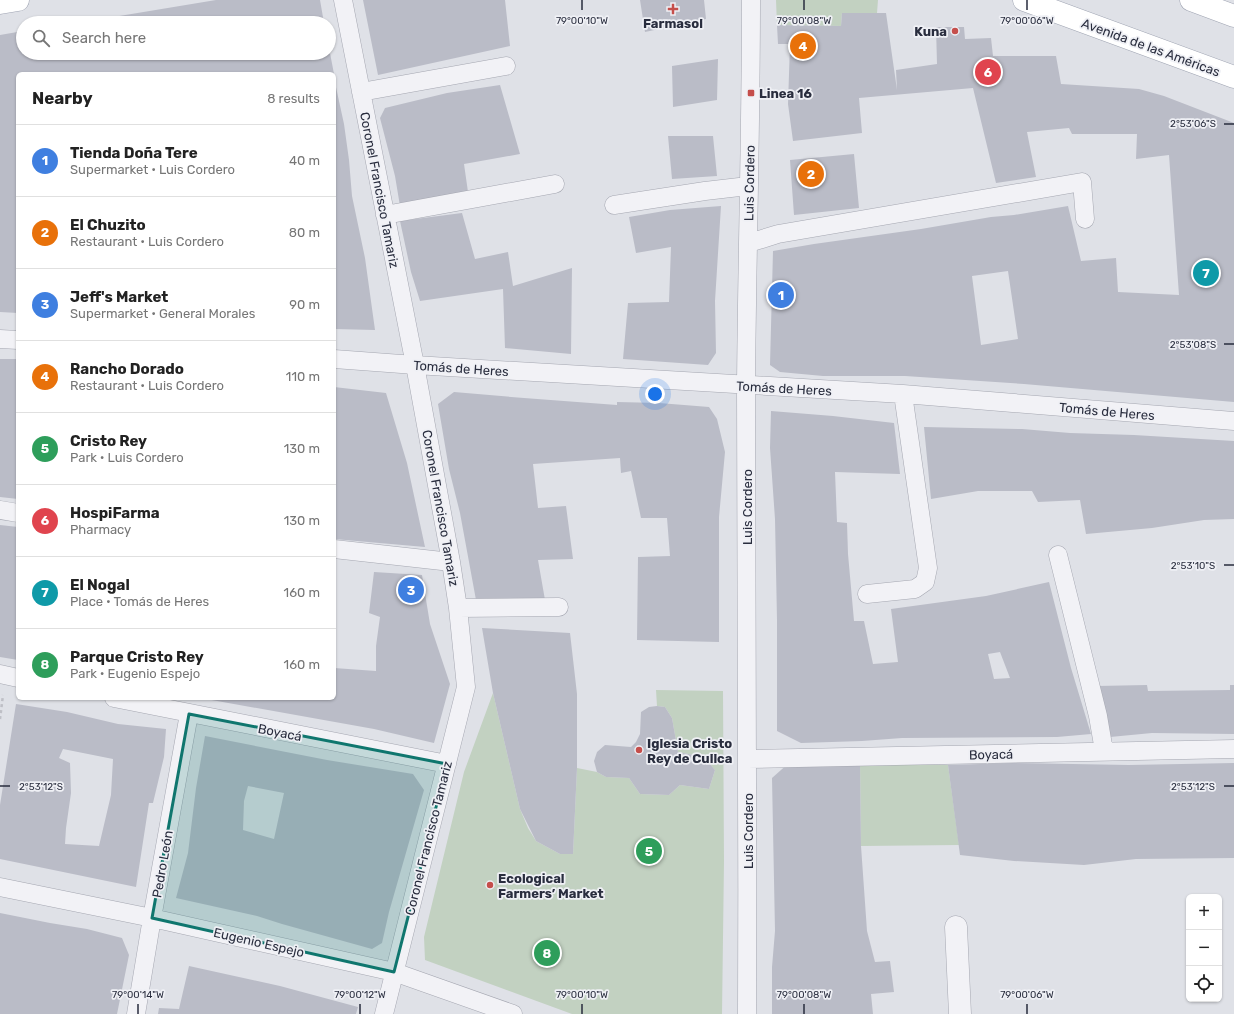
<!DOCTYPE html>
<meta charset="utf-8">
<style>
:root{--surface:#fff;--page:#f6f6f6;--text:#222;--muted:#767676;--line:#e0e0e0;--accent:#c54e4b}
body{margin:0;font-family:Rubik,sans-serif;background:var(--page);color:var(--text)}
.controls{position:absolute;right:12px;bottom:12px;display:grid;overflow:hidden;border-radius:6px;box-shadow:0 1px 3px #0004}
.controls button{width:36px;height:36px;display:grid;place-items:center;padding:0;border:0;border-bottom:1px solid var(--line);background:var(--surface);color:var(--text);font:20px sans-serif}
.you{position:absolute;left:655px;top:394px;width:14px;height:14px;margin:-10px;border:3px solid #fff;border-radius:50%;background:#1a73e8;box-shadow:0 0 0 6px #1a73e833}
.badge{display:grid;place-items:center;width:26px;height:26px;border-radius:50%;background:var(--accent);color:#fff;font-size:13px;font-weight:700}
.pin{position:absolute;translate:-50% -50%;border:2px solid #fff;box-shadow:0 1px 4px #0006}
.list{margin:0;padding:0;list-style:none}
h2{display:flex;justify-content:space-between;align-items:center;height:52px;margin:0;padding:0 16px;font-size:17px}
h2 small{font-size:13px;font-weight:400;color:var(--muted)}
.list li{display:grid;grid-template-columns:26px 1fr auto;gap:12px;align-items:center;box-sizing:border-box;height:72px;padding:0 16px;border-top:1px solid var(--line)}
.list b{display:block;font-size:15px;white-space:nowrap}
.list p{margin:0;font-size:13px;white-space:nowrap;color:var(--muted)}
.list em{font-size:13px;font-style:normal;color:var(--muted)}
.icon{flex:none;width:22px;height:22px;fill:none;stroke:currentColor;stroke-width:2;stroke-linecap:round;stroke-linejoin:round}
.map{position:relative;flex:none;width:1234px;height:1014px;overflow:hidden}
.search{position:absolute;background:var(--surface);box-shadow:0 1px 3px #0004;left:16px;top:16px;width:320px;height:44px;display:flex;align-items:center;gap:10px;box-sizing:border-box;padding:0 14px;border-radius:22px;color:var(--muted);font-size:15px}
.panel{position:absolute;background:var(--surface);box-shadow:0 1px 3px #0004;left:16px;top:72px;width:320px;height:628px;border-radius:6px}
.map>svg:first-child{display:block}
.green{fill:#c2d1c1}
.building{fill:#babcc7;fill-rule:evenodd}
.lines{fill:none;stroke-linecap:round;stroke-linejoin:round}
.minor-casing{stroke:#a5a7b1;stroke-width:19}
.tertiary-casing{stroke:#a5a7b1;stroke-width:23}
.primary-casing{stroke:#9fa4b2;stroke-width:23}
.path{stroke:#bebfc6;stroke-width:2.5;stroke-dasharray:3 3;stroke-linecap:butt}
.minor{stroke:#f2f2f6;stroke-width:18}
.tertiary{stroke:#f2f2f6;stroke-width:22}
.primary{stroke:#fff;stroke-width:22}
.marked{fill:#0f766e;fill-opacity:0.2;stroke:#0f766e;stroke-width:3;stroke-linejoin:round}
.ticks{fill:none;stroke:#292d3e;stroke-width:1.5}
.poi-dot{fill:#c54e4b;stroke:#eff0f5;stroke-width:1.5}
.labels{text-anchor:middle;stroke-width:3.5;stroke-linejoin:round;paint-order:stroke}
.poi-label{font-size:13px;font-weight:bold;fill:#292d3e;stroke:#eff0f5;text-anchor:start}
.street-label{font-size:13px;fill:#292d3e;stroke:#eff0f5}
.ticks-label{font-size:10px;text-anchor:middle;fill:#292d3e;stroke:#eff0f5;stroke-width:3.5;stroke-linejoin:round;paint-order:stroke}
</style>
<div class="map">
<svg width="1234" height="1014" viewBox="0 0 1234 1014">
<rect width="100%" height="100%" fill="#dfe1e7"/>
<!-- green -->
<path class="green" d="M776 0H878L877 13H842L841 26 777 25Z
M656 690 723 691 724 861 722 1014H572L425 960 424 937 464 772 493 693 520 809 528 828 536 841 560 854H573L577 768 597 772 606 777 629 778 640 794 669 795 680 785 709 789 715 770 704 757 678 752 672 718 665 707 657 706Z
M860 762 948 765 959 845 861 846Z"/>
<!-- building -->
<path class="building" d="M216 0H320L324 23H77Z
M363 0H505L510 46 378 75Z
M640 0H704L706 19 645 32Z
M842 13H886L897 90 896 70 937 64 936 27H964L965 39 991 38 993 56H1056L1061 84 1139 89 1164 96 1234 123V402L1024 384 905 376H823L780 372 770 365 773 251 814 244 921 229 991 217 1014 215 1068 206 1081 261 1116 258 1118 292 1179 295 1169 155 1136 159 1137 134H1072L1069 128 1027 132 1036 177 996 183 973 88 859 98 862 133 793 141 788 104 790 44H778L777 25 841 26ZM1008 271 1018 339 981 345 972 276Z
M23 31V53H330L334 74H18V313L0 312V35Z
M718 59 717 100 673 107 672 66Z
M334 78 344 124 349 160 352 196 365 258 375 330 334 329Z
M500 85 520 154 464 164 468 192 400 206 395 176 380 118 385 108 447 93Z
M668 136H713L717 176 672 179Z
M854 154 859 208 794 215 790 160Z
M721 206 715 301 716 353 708 365 623 359 628 303 669 302 671 247 636 253 629 217 670 210Z
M462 213 475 259 508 252 513 286 572 268 571 354 505 348 503 289 420 301 411 272 400 221Z
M0 359H18V499L0 497Z
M334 387 386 393 407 463 425 547 334 539Z
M454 392 524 398 617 405V402L659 403 709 407 717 419 725 452 719 517V642L637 640 638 557 670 556 667 518H641L631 471 621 473 620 458 533 464 538 508 566 506 573 559 538 560 545 600H476L460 513 449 469 438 404Z
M771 411 833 416 894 423 900 474 835 472 837 522 847 523 848 554 854 621H864L873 664 898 662 891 609 986 596 1049 582 1071 668 1091 734 1057 737 902 738 862 741 801 743 777 731V620L775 519 770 448ZM1000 652 1010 678 994 679 988 654Z
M924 427 1022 429 1070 433 1134 435 1234 441V519L1204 520 1152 528 1086 534 1080 500 1038 502 1032 491H978L931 499Z
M0 525 18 527V660L0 657Z
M374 572 422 575 430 624 450 684 434 743 374 729 206 699 334 698V668L376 671V646L380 617 369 613Z
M482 628 570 633 577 694V768L573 854H560L536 841 520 809 493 693Z
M1147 685 1148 691 1230 690V685H1234V734L1152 733 1110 737 1097 686Z
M16 704 67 712 118 724 166 729 164 757 153 803H149L136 887 0 859V805ZM63 749 113 759 111 795 99 846 65 844 66 828 71 793 70 763 59 758Z
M657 706 665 707 672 718 678 752 704 757 715 770 709 789 680 785 669 795 640 794 629 778 606 777 597 772 594 761 597 752 605 745 631 747 636 742 640 734 641 712 649 707Z
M205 736 327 760 413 774 424 790 389 912 382 943 372 949 282 924 257 916 176 898 188 853 196 788ZM248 786 284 793 274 839 243 830 244 801Z
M790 762H860L861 846 867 931 875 962 890 961 894 992 871 994 873 1014H772V967L775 931 772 778Z
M1012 763 1129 765 1234 763V858L1136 859 1084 865 1014 861 960 855 948 765Z
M0 913 50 923 87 929 122 938 129 955 117 1014H0Z
M189 966 280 986 358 1007 356 1014H158L159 1008 179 1009Z"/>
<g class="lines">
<defs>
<path id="minor" d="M343 0 415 365 451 562 458 608 466 687 384 1014
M361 92 506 66
M614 205 705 191 748 186
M385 215 555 184
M749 243 778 234 1082 182 1085 219
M0 339 18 340
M334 359 415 365 903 394 1234 421
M0 510 18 513
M334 549 451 562
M1058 555 1098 716 1104 751
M867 594 915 589 925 582 928 568 903 394
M458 608 559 607
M0 674 18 678
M114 698 447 764
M748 759 1234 749
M0 887 152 918 394 972 513 1014
M136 1014 152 918 189 714
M747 1014C748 805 746 596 746 387 747 258 751 129 751 0"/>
<path id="tertiary" d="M956 927 960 1014"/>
<path id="primary" d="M1024 0 1234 77
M1191 0 1234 16
M0 3 18 0"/>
</defs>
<!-- minor casing -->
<use href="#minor" class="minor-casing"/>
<!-- tertiary casing -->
<use href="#tertiary" class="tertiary-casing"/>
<!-- primary casing -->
<use href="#primary" class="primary-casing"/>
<!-- path -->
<path class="path" d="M0 719 3 695"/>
<!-- minor -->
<use href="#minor" class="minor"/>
<!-- tertiary -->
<use href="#tertiary" class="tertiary"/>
<!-- primary -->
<use href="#primary" class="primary"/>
</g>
<!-- marked area -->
<path class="marked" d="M189 714 447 764 394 972 152 918Z"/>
<!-- ticks -->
<path class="ticks" d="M582 0V10M804 0V10M1027 0V10M1224 124H1234M1224 344H1234M1224 565H1234M0 786H10M1224 786H1234M138 1004V1014M360 1004V1014M582 1004V1014M804 1004V1014M1027 1004V1014"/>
<!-- markers -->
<g class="poi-dot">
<path d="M671 3h4v4h4v4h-4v4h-4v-4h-4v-4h4z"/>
<circle cx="955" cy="31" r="4"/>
<rect x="747" y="89" width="8" height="8" rx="2"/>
<circle cx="639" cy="750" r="4"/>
<circle cx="490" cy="885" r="4"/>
</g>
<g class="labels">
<!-- poi labels -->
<g class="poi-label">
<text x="673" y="28" text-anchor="middle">Farmasol</text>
<text x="947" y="36" text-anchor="end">Kuna</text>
<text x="759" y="98">Linea 16</text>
<text x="647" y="748">Iglesia Cristo<tspan x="647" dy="15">Rey de Cullca</tspan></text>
<text x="498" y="883">Ecological<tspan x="498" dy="15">Farmers’ Market</tspan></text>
</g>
<!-- street labels -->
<g class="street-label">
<text transform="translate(1151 47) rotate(20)" y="5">Avenida de las Américas</text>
<text transform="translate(749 183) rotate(-89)" y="5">Luis Cordero</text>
<text transform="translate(380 190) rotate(79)" y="5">Coronel Francisco Tamariz</text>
<text transform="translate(461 368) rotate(4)" y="5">Tomás de Heres</text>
<text transform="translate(784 388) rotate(3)" y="5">Tomás de Heres</text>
<text transform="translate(1107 411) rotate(5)" y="5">Tomás de Heres</text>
<text transform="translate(747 507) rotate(-90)" y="5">Luis Cordero</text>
<text transform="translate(441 508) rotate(80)" y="5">Coronel Francisco Tamariz</text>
<text transform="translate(280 732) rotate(11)" y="5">Boyacá</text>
<text transform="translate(991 754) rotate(-1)" y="5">Boyacá</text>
<text transform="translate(748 831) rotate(-90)" y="5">Luis Cordero</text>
<text transform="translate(428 838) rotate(-76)" y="5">Coronel Francisco Tamariz</text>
<text transform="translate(162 864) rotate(-80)" y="5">Pedro León</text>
<text transform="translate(259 942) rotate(13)" y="5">Eugenio Espejo</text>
</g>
</g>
<g class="ticks-label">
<text x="582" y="24">79°00'10"W</text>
<text x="804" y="24">79°00'08"W</text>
<text x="1027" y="24">79°00'06"W</text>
<text x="1193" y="127">2°53'06"S</text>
<text x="1193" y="348">2°53'08"S</text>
<text x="1193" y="569">2°53'10"S</text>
<text x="41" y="790">2°53'12"S</text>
<text x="1193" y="790">2°53'12"S</text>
<text x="138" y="998">79°00'14"W</text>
<text x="360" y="998">79°00'12"W</text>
<text x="582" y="998">79°00'10"W</text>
<text x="804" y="998">79°00'08"W</text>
<text x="1027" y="998">79°00'06"W</text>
</g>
</svg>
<div class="controls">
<button>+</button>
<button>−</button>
<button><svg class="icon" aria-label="locate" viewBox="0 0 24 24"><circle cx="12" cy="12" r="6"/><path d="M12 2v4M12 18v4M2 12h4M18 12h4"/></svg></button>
</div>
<div class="you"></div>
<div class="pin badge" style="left:781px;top:295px;background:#3f7fe0">1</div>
<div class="pin badge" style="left:811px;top:174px;background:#e8710a">2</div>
<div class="pin badge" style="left:411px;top:590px;background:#3f7fe0">3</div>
<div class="pin badge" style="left:803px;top:46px;background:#e8710a">4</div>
<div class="pin badge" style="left:649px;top:851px;background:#2e9e5b">5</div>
<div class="pin badge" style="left:988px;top:72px;background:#e0444e">6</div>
<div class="pin badge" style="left:1206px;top:273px;background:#0f9aa8">7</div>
<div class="pin badge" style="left:547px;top:953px;background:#2e9e5b">8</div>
<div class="search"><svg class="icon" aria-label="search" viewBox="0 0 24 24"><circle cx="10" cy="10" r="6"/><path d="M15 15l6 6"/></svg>Search here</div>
<section class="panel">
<h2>Nearby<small>8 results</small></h2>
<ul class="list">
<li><span class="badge" style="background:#3f7fe0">1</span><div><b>Tienda Doña Tere</b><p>Supermarket · Luis Cordero</p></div><em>40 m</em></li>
<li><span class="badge" style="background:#e8710a">2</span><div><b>El Chuzito</b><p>Restaurant · Luis Cordero</p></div><em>80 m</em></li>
<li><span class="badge" style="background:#3f7fe0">3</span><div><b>Jeff's Market</b><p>Supermarket · General Morales</p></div><em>90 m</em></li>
<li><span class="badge" style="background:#e8710a">4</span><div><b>Rancho Dorado</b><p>Restaurant · Luis Cordero</p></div><em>110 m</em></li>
<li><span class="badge" style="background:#2e9e5b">5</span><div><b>Cristo Rey</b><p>Park · Luis Cordero</p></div><em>130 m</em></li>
<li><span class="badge" style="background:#e0444e">6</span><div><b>HospiFarma</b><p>Pharmacy</p></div><em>130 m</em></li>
<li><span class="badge" style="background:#0f9aa8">7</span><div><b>El Nogal</b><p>Place · Tomás de Heres</p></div><em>160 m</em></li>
<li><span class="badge" style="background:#2e9e5b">8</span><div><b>Parque Cristo Rey</b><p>Park · Eugenio Espejo</p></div><em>160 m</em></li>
</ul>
</section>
</div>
